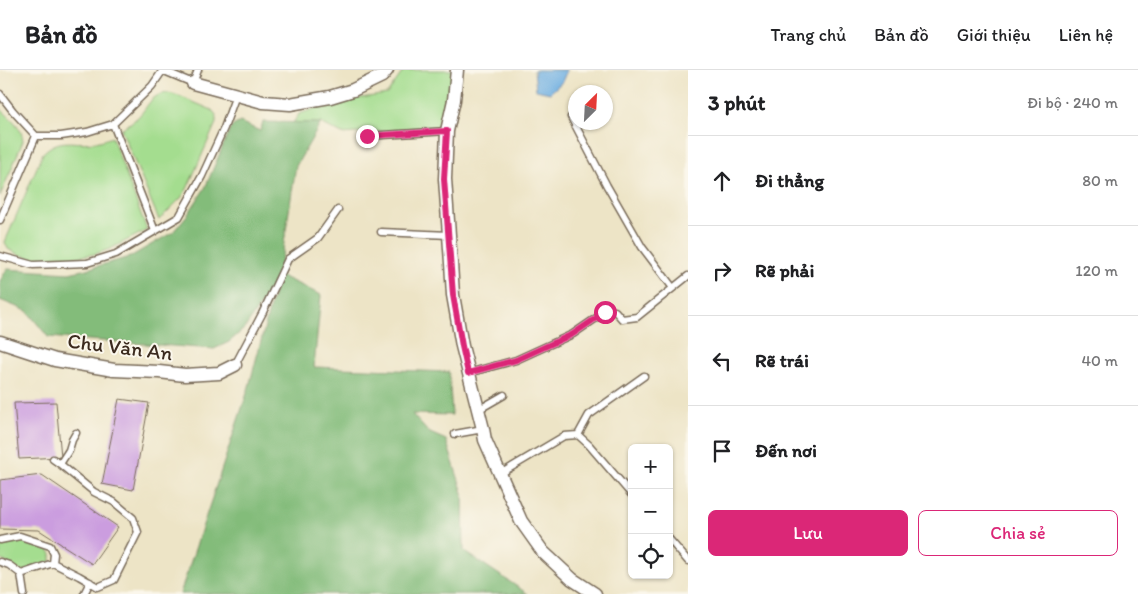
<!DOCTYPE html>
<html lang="vi">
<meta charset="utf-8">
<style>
:root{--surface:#fff;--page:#f6f6f6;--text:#202124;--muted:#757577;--line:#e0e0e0;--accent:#db2777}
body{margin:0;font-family:Itim,sans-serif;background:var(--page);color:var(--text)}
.controls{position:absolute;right:15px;bottom:15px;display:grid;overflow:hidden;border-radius:8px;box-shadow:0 1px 4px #0004}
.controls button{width:45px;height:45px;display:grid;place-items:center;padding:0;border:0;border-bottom:1px solid var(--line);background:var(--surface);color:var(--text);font:25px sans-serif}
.compass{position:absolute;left:568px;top:15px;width:45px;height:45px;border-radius:50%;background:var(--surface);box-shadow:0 1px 4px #0004;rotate:24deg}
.stop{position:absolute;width:15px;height:15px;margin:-11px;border:4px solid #db2777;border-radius:50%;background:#fff}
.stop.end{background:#db2777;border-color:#fff;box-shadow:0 1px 5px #0008}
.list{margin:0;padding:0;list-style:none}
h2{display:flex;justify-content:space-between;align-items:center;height:65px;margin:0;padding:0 20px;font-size:21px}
h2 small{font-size:16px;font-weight:400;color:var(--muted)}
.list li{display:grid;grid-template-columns:32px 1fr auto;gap:15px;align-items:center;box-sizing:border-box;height:90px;padding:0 20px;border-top:1px solid var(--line)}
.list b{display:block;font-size:19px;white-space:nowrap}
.list em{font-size:16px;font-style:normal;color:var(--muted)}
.actions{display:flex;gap:10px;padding:15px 20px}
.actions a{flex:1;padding:11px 0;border:1px solid var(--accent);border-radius:8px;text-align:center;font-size:18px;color:var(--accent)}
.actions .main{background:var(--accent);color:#fff}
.icon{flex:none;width:28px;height:28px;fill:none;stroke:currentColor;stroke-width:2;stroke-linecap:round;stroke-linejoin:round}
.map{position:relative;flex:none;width:688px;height:524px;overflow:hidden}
header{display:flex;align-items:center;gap:30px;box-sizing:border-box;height:70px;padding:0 25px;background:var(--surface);border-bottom:1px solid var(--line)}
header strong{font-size:24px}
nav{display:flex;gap:28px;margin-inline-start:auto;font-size:18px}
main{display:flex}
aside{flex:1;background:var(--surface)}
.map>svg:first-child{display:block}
.green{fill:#a4dd8f;stroke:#708456}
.forest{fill:#83bc7a;stroke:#5f734c}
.water{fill:#6daee1;stroke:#546c80}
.building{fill:#cb9ddf}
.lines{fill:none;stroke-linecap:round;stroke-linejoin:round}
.service-casing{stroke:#796b59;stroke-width:9}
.minor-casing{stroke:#796b59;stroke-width:15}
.service{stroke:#fff;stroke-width:6}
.minor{stroke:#fff;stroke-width:12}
.route{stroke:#db2777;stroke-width:6}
.labels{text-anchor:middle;stroke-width:4;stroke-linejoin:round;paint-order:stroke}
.street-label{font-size:21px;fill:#3b2a1e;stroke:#fbf7ec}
</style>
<header>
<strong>Bản đồ</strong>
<nav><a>Trang chủ</a><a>Bản đồ</a><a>Giới thiệu</a><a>Liên hệ</a></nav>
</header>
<main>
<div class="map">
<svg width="688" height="524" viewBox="0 0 688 524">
<rect width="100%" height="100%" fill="#fbf7ec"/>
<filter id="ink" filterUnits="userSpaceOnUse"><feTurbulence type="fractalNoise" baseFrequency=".02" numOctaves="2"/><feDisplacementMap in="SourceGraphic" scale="10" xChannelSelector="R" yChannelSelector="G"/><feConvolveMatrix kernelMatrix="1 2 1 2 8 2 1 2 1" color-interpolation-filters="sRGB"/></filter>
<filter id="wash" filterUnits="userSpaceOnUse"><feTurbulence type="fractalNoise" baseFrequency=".0096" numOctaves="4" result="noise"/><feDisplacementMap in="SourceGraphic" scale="20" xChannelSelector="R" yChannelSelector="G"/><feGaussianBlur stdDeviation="1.12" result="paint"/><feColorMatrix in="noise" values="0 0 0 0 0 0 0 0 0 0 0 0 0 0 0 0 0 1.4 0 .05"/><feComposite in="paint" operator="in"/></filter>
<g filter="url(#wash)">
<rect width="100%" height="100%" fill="#ede4c6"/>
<!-- green -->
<path class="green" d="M404 0H457L447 61 413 59 342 64 321 53H293L299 44 325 35 348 30 387 24Z
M169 23 179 26 212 40 216 45V53L187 119 181 128 159 150 121 59C127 55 133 52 138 47 150 35 150 24 169 23Z
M0 38C9 48 22 55 23 71L0 126Z
M112 67 147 160 110 179 95 184 57 190 36 189 20 185 8 179 5 172 43 83C60 66 72 75 93 72 99 72 106 69 112 67Z
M19 469 47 478 51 484V491L22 502 0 489V471Z"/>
<!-- forest -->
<path class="forest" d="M240 52 260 61 263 52 321 53 296 96 279 205 321 225 314 297 449 302 452 345 412 344 428 362 446 370 463 423 464 481 528 524H180L248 320 278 207 245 258 229 272 214 279 48 267 27 241 0 230V211L7 199 69 203 87 199 130 187 173 162 188 144 205 118 231 57Z"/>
<!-- water -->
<path class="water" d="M534 0H567L562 12 550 23 536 20Z"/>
<g id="blocks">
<!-- building -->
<path class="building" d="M119 329 149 333 133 420 102 414Z
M56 332 61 387 19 389 14 333Z
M42 405 118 457 92 494 39 460 0 459V410Z"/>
</g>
</g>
<g filter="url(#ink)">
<use href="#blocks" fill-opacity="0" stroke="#796b59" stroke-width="1"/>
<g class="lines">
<defs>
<path id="service" d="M162 0 193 13 198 0
M0 24 13 41 36 66H61L87 62 113 54 152 16 163 0
M571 47 607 116 642 177 673 218
M113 54 155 161
M367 66 447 61
M0 150 36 66
M381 162 449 165
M0 186 33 195 87 193 116 184 179 147 202 106 224 58 236 25
M235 295 262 244 288 189 318 168 338 140
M468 303 516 290 573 264 605 242 615 241 622 249 637 247 688 206
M478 340 504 325
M455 364 483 359
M578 365 589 345 644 306
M53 389 60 394
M500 404 564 366 578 365 589 375 632 425
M669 469 688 491
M0 470 20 466 50 476 54 484 53 493 21 504
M0 492 9 495 21 504 24 524
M53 493 79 506 98 517 114 510 138 462 133 448 114 432 94 422 60 394 69 380 72 370 76 363
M84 524 90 512"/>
<path id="minor" d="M457 0 454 30 447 61 445 109 451 193 453 225 462 276 483 359 485 370 521 451 543 482 572 509 595 524
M193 13 263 32 290 34 330 27 353 20 382 6 387 0
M0 272 55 290 114 300 159 302 185 305 219 303 235 295"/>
</defs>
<!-- service casing -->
<use href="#service" class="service-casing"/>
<!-- minor casing -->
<use href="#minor" class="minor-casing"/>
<!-- service -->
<use href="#service" class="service"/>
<!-- minor -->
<use href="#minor" class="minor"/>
</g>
</g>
<g class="lines" filter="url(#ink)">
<!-- route -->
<path class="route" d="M367 66 447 61 444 109 453 225 462 276 468 303 516 290 573 264 605 242"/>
</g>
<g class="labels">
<!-- street labels -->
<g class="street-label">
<text transform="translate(120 277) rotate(7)" y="7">Chu Văn An</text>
</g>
</g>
</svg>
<div class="controls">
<button>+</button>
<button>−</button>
<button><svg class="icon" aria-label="locate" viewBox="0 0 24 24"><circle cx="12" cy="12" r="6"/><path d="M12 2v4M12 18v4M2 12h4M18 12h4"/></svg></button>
</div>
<svg class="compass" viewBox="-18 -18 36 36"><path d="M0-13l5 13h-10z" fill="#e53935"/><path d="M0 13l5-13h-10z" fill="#757577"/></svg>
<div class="stop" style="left:605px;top:242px"></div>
<div class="stop end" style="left:367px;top:66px"></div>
</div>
<aside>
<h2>3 phút<small>Đi bộ · 240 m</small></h2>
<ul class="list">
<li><svg class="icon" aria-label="ahead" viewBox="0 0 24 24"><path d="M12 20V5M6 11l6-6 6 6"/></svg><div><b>Đi thẳng</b></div><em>80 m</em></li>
<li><svg class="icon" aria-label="right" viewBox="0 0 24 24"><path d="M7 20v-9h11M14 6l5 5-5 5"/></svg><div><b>Rẽ phải</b></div><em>120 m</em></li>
<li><svg class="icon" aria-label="left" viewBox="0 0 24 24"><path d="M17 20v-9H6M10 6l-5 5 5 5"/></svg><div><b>Rẽ trái</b></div><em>40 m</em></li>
<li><svg class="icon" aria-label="arrive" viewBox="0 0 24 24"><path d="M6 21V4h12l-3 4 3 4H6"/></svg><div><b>Đến nơi</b></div></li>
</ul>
<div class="actions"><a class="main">Lưu</a><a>Chia sẻ</a></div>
</aside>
</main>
